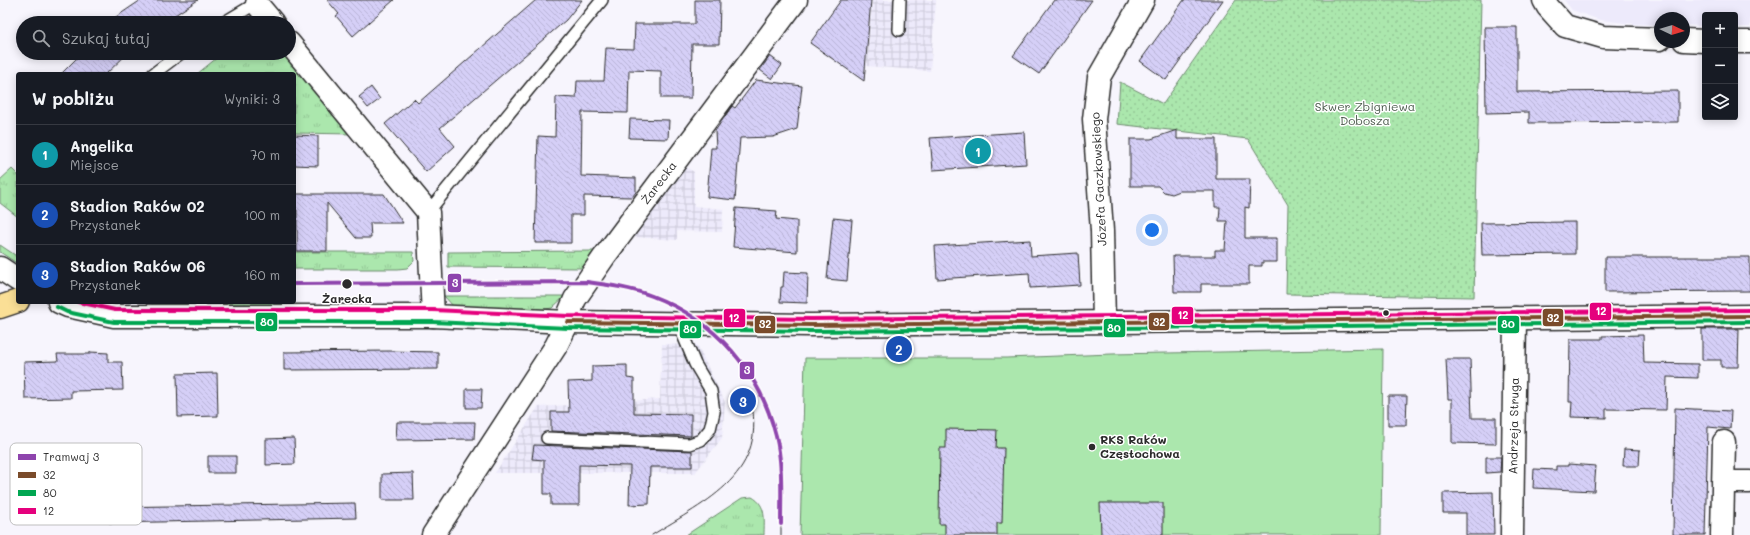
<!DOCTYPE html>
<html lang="pl">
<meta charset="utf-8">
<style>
:root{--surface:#171b24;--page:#242831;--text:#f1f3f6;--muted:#9ea1a6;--line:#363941;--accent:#98999b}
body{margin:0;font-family:Mali,sans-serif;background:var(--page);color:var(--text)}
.controls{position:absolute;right:12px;top:12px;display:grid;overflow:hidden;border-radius:4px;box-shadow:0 2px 10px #0003}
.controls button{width:36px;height:36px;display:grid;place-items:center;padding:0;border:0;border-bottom:1px solid var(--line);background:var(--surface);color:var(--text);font:20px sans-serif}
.compass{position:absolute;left:1654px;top:12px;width:36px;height:36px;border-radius:50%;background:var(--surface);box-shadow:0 2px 10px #0003;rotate:94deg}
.you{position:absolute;left:1152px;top:230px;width:14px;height:14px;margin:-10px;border:3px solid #fff;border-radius:50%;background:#1a73e8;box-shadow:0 0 0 6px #1a73e833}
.badge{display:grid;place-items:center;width:26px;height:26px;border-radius:50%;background:var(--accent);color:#fff;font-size:13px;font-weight:700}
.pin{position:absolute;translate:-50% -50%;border:2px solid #fff;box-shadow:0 1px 4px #0006}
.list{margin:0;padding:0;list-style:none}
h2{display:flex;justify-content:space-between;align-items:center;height:52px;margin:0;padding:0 16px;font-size:17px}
h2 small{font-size:13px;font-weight:400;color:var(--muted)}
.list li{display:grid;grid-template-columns:26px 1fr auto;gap:12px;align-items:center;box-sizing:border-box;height:60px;padding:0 16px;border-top:1px solid var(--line)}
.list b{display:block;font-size:15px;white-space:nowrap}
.list p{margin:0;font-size:13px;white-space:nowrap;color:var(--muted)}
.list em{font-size:13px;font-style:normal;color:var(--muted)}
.icon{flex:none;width:22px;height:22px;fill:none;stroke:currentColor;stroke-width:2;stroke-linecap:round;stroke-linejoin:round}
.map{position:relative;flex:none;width:1750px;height:535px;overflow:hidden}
.search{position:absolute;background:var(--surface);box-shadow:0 2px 10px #0003;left:16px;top:16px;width:280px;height:44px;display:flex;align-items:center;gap:10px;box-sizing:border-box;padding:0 14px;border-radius:22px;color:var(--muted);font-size:15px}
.panel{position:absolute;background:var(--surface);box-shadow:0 2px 10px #0003;left:16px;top:72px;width:280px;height:232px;border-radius:4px}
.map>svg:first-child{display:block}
.built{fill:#edeafb}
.industrial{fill:url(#industrial-grid)}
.grass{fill:url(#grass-tufts);stroke:#6b896c}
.park{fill:url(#park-dots);stroke:#6b896c}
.garden{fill:#abe7ad;stroke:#6b896c}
.building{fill:url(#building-back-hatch);stroke:#2b2b2b}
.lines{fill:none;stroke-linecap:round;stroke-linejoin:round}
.lane-casing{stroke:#2b2b2b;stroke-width:14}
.street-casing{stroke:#2b2b2b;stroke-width:25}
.secondary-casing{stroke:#2b2b2b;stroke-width:25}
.primary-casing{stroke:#2b2b2b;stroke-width:25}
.lane{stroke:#fff;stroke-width:11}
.street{stroke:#fff;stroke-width:22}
.secondary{stroke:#fff;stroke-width:22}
.primary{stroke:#fadf96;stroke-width:22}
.tram{stroke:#2b2b2b;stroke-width:1}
.bus-1-casing{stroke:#fff;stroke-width:7}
.bus-2-casing{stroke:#fff;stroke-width:7}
.bus-3-casing{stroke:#fff;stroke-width:7}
.bus-1{stroke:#7a4b2a;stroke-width:4}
.bus-2{stroke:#00a651;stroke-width:4}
.bus-3{stroke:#e5007d;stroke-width:4}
.tram-1-casing{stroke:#fff;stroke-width:7}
.tram-1{stroke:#8e44ad;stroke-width:4}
.stop-dot{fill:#2b2b2b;stroke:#fff;stroke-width:1.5}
.labels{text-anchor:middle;stroke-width:3;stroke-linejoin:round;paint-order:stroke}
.park-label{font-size:12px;fill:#4b5a4c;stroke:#fff}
.street-label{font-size:12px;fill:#2b2b2b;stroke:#fff}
.stop-label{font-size:12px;font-weight:bold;fill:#2b2b2b;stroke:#fff}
.poi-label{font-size:12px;font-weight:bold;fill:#2b2b2b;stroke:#fff;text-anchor:start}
.key{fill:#fff;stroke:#bfbfbf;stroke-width:1}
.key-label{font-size:11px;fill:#2b2b2b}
.line-badge{stroke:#fff;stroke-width:1.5}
.badge-label{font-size:11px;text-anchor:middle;font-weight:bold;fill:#fff}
</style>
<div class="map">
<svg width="1750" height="535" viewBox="0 0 1750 535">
<defs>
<pattern id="industrial-grid" width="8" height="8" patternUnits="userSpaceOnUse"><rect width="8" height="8" fill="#edeafb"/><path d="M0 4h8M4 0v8" fill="none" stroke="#cbc9d7"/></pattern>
<pattern id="grass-tufts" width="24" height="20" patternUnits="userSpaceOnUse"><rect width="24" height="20" fill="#abe7ad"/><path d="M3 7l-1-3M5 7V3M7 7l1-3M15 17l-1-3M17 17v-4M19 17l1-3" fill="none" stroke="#93c695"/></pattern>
<pattern id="park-dots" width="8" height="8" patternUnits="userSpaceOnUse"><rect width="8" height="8" fill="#abe7ad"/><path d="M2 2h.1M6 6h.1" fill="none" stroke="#93c695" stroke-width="1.8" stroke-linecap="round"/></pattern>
<pattern id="building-back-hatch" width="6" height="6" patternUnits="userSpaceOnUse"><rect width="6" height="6" fill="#d5cff7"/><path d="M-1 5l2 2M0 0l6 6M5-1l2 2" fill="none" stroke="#b7b2d4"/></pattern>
</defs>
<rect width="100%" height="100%" fill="#f7f5fd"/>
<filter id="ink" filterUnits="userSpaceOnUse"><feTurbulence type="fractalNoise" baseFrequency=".025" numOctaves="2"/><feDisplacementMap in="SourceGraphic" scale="8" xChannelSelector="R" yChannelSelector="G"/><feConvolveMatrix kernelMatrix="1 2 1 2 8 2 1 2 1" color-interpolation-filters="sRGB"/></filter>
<g filter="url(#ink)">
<!-- built -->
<path class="built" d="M1564 0H1750V27H1735V15H1705V26L1684 25V18H1660V25L1635 24 1600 20 1572 10Z"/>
<!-- industrial -->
<path class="industrial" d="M872 0H936L930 71 866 66Z
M686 167 694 172V206L723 209 722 232 677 231V240L634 237Z
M662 344 697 345 725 402 722 438 695 473H495L538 407 660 399Z"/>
<!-- grass -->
<path class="grass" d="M223 53H288L353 134 294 133V74H197Z
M12 169 18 175V217L0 203V180Z
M0 245 18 257V264L0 252Z
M594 251 583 268 448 267V252Z
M294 252H413L414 261 407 268 398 269H294Z
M444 296H565L552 308 540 310 454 307Z
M152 302H284V307H152Z
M752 497C767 505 764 520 764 535H686L742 498Z"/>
<!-- park -->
<path class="park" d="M1236 0H1481L1474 297 1286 294 1288 205 1248 139 1117 124 1120 82 1163 104Z"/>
<!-- garden -->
<path class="garden" d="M1383 349 1381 535H800L805 358H1006L1112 354Z"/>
<!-- building -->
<path class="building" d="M141 0H198L175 15 181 23H107Z
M327 0H394L353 36 336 16 339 14Z
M536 0H582L566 20 440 128 455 146 426 172 385 124 414 99 418 103Z
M695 0H720L719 44H692L691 98H661V71L629 70 628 113 582 112 581 176 636 178V192L632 197 584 196V215H571V243H535L538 136 555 137 556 97 576 98 577 81H604L606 48 634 49 635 24H695Z
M841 0H871L864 81 810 43Z
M1054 0H1092L1039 74 1013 56Z
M1184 0H1223L1166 80 1140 61Z
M1485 27H1517V92L1678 91V122L1529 123V112L1486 113Z
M82 53H128L106 74H61Z
M770 56 782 65 772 79 760 70Z
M756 80 802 86 797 129 773 137 740 138 735 200 707 197 711 148H716L715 131 732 106 735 108Z
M371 87 380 99 368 108 359 97Z
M630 119 669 120 668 139 629 138Z
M1177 130V139H1216V179H1250L1249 208 1245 207V238H1277V262H1262V266H1249V284H1201V292H1174L1173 256H1215V250H1225L1227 221H1219L1220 207H1215V191H1180L1172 194 1164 192 1158 186H1130V139H1151Z
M1024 132 1026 164 933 170 930 138Z
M294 135 318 136V166L294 165Z
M294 194H384L403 223H370L371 238H356L327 203V251H297V210H294Z
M736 208 777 211 776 219 797 221V252L733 247Z
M833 218 852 220 847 281 827 279Z
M1575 222V254L1482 255 1481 223Z
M1030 240 1031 256 1078 253 1080 285 1030 288 1029 273 937 279 935 246Z
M1605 257H1750V291L1605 292Z
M784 272 808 273 807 303 780 302 781 287H783Z
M1702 329H1739L1738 367H1721V360H1702Z
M1643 335 1644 363 1698 364V378L1667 377 1666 410 1606 409V418L1571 417 1572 402H1569L1570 339H1602V336Z
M389 351 438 352V369L284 370V352Z
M90 352 108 353V362H122L123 390 71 391V398L25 399 24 362 58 361 57 354H90Z
M1446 359H1470L1472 418H1496V444L1452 443V399H1448Z
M627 365V378L634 379V413L691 414V436L551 431V412H569L568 382 592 381V366Z
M217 373 218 416 178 417 177 374Z
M466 389H482L481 408H466Z
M1388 396H1407L1406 425H1388Z
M1675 408 1731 411 1730 429 1708 427 1705 535H1673Z
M397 422H475L474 439 396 440Z
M946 429 997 430 996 448H1004L1002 523H997V535H945V524H939L940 448H946Z
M294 438 295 464 266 465V439Z
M534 445 692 451V467H650L649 504 629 505 630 466 579 465V505H551V494H544V460L532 459Z
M1624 449 1640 450 1639 466H1623Z
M208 456H236V473H208Z
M1486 457H1501L1500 472 1486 473Z
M1568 464 1596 466 1594 491 1533 488 1534 469 1556 470V466H1568Z
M413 473 414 500H382V474Z
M1493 492 1494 535H1466V513H1443V493Z
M355 503 356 518 109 523V507Z
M1100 503H1163V535H1101Z"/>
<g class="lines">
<defs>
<path id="lane" d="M223 23 260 1
M899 30 900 0
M153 74 181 53
M428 212 602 0
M547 438 690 444 701 440 710 429 714 412 711 391 695 364 678 323"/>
<path id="street" d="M1544 0 1548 7 1565 26 1603 37 1660 39
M257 4 273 23
M1684 40 1705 41
M1735 42H1750
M289 43 428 212 433 316
M1104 322 1102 231 1094 119 1099 77 1143 0
M1723 482H1750
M433 535 556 346 568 322 570 311 575 299 604 257 796 0
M1512 535 1515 318
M1722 535 1724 442"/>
<path id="secondary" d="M0 268 18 280
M59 302 68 306 114 316H433L568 322 811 325 1750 316"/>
<path id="primary" d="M0 307 18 301"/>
</defs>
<!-- lane casing -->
<use href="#lane" class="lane-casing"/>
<!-- street casing -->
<use href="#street" class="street-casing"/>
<!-- secondary casing -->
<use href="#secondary" class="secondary-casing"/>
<!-- primary casing -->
<use href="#primary" class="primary-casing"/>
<!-- lane -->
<use href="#lane" class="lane"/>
<!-- street -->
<use href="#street" class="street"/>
<!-- secondary -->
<use href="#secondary" class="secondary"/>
<!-- primary -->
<use href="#primary" class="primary"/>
<!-- tram -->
<path class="tram" d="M652 535C708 500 770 474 750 396
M781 535V524"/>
<defs>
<path id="bus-1" d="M568 322 811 325 1750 316"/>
<path id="bus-2" d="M57 307 67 312 114 322H433L568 328 811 331 1750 322"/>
<path id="bus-3" d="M78 302 115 310H433L568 316 811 319 1750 310"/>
</defs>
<!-- bus-1 casing -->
<use href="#bus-1" class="bus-1-casing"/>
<!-- bus-2 casing -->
<use href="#bus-2" class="bus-2-casing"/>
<!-- bus-3 casing -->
<use href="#bus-3" class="bus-3-casing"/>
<!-- bus-1 -->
<use href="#bus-1" class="bus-1"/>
<!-- bus-2 -->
<use href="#bus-2" class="bus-2"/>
<!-- bus-3 -->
<use href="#bus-3" class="bus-3"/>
<defs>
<path id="tram-1" d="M294 284 587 282C609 285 631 288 652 296 715 320 760 371 776 436 783 464 781 495 781 524"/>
</defs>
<!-- tram-1 casing -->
<use href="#tram-1" class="tram-1-casing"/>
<!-- tram-1 -->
<use href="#tram-1" class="tram-1"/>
</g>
</g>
<!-- markers -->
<g class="stop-dot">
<circle cx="347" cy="284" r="5.5"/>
<circle cx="1386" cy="313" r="3.5"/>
<circle cx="1092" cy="447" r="4"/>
</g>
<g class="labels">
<!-- park labels -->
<g class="park-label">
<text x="1365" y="111">Skwer Zbigniewa<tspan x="1365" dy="14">Dobosza</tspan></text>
</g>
<!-- street labels -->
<g class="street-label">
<text transform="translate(1099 179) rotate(-93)" y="4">Józefa Gaczkowskiego</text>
<text transform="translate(659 183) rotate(-53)" y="4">Żarecka</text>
<text transform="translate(1514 426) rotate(-89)" y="4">Andrzeja Struga</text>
</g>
<!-- stop labels -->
<g class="stop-label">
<text x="347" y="303">Żarecka</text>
</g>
<!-- poi labels -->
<g class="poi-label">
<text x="1100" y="444">RKS Raków<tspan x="1100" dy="14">Częstochowa</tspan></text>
</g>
</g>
<!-- legend -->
<rect x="10" y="443" width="132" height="82" rx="6" class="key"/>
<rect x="18" y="454" width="18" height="6" fill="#8e44ad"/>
<rect x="18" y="472" width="18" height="6" fill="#7a4b2a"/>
<rect x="18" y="490" width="18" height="6" fill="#00a651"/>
<rect x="18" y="508" width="18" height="6" fill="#e5007d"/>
<g class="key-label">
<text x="43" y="461">Tramwaj 3</text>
<text x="43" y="479">32</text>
<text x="43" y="497">80</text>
<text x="43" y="515">12</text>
</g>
<g class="line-badge">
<rect x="447" y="273" width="15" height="20" rx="4" fill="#8e44ad"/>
<rect x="1589" y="302" width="23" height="19" rx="4" fill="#e5007d"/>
<rect x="1171" y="306" width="23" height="19" rx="4" fill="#e5007d"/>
<rect x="1542" y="308" width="22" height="19" rx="4" fill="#7a4b2a"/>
<rect x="723" y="308" width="23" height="20" rx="4" fill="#e5007d"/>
<rect x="1148" y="312" width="22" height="19" rx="4" fill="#7a4b2a"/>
<rect x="255" y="312" width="23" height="20" rx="4" fill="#00a651"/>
<rect x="1497" y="315" width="23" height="19" rx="4" fill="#00a651"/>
<rect x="754" y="315" width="22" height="19" rx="4" fill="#7a4b2a"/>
<rect x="1103" y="318" width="23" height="20" rx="4" fill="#00a651"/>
<rect x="679" y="320" width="23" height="19" rx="4" fill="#00a651"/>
<rect x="739" y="361" width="16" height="19" rx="4" fill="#8e44ad"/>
</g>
<g class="badge-label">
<text x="455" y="287">3</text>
<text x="1601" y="315">12</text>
<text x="1183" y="319">12</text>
<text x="1553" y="322">32</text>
<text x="734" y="322">12</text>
<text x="1159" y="326">32</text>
<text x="267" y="326">80</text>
<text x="1508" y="328">80</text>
<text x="765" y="328">32</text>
<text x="1114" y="332">80</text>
<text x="690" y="333">80</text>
<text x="747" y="374">3</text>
</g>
</svg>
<div class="controls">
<button>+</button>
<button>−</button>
<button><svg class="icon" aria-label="layers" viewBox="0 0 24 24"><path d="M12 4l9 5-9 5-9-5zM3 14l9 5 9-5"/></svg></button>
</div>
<svg class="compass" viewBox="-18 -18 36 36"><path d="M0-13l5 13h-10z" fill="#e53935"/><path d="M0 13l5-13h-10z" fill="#9ea1a6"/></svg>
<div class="you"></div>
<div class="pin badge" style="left:978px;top:151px;background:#0f9aa8">1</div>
<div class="pin badge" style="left:899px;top:349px;background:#1a4fb4">2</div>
<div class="pin badge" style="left:743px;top:401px;background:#1a4fb4">3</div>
<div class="search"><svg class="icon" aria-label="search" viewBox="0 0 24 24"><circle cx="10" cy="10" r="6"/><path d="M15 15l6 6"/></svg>Szukaj tutaj</div>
<section class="panel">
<h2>W pobliżu<small>Wyniki: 3</small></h2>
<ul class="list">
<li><span class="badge" style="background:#0f9aa8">1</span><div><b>Angelika</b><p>Miejsce</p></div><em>70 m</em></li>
<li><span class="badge" style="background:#1a4fb4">2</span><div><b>Stadion Raków 02</b><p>Przystanek</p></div><em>100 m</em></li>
<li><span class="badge" style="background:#1a4fb4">3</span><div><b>Stadion Raków 06</b><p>Przystanek</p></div><em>160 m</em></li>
</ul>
</section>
</div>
